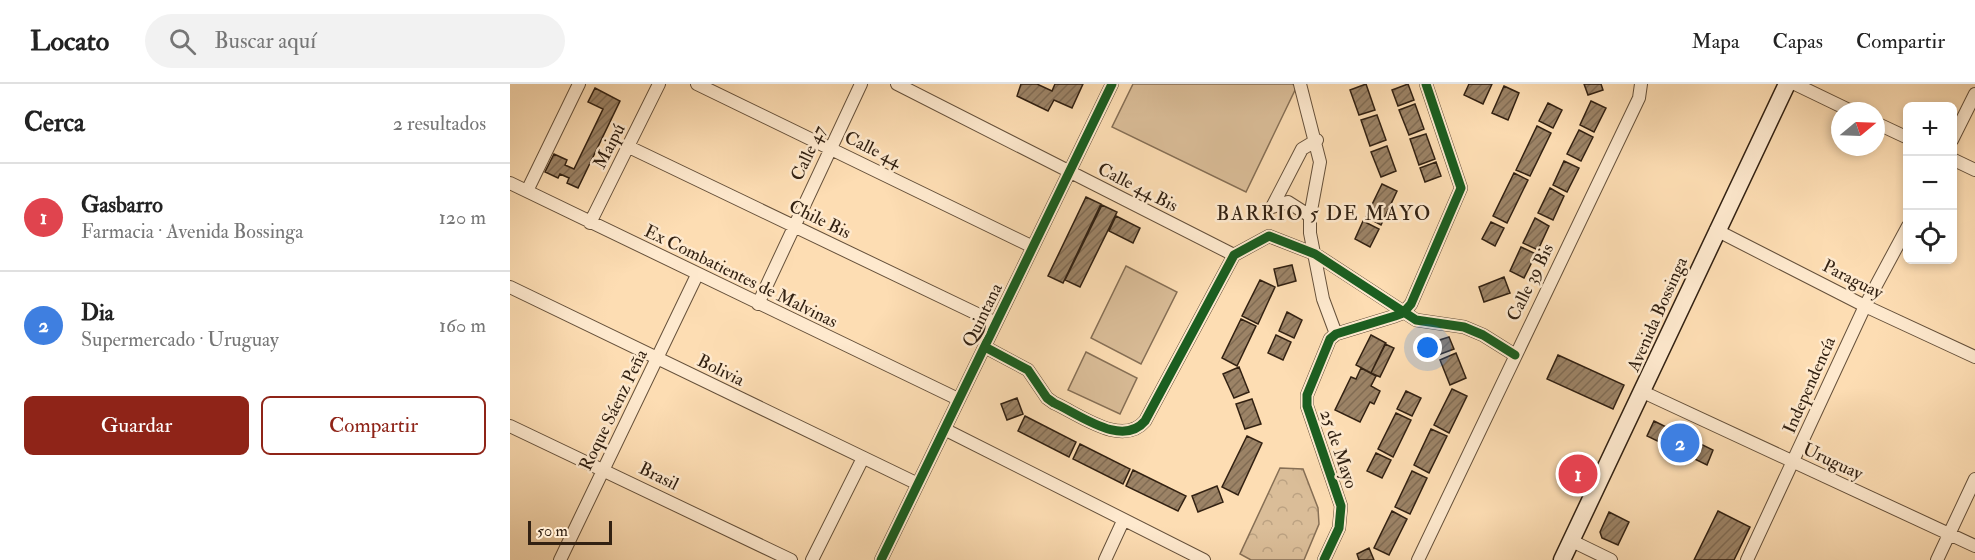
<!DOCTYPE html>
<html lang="es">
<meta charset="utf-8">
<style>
:root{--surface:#fff;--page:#f2f2f2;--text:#222;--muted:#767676;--line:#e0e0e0;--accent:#8f2418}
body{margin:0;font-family:"IM FELL Double Pica",serif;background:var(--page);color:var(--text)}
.controls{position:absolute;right:18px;top:18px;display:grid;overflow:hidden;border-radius:9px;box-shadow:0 3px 9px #0003}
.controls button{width:54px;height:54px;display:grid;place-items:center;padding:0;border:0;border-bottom:2px solid var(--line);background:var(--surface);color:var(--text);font:30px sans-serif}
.compass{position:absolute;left:1321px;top:18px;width:54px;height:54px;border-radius:50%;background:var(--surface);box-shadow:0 3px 9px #0003;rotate:71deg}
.scale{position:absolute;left:18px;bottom:15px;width:84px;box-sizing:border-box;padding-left:6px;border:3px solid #322112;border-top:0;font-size:16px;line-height:21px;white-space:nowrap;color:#322112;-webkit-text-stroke:4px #fee9ce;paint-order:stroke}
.you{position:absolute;left:918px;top:264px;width:21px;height:21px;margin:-15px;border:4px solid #fff;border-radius:50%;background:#1a73e8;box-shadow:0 0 0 9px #1a73e833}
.badge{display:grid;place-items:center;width:39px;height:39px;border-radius:50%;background:var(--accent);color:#fff;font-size:20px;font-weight:700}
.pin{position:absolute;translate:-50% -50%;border:3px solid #fff;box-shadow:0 2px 6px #0006}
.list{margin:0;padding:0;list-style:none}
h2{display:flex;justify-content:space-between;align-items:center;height:78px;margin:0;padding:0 24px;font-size:26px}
h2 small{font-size:20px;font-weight:400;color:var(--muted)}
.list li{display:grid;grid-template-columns:39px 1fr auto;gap:18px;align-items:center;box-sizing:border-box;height:108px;padding:0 24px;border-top:2px solid var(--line)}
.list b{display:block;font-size:22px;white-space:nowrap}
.list p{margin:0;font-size:20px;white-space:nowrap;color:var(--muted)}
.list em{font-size:20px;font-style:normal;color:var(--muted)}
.actions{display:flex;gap:12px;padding:18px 24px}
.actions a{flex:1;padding:14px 0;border:2px solid var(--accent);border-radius:9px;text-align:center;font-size:21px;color:var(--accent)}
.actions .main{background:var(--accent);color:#fff}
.icon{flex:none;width:33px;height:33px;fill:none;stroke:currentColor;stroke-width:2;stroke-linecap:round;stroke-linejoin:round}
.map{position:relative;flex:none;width:1465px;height:476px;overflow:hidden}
header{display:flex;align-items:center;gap:36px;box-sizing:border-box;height:84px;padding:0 30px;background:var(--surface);border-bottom:2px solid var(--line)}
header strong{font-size:28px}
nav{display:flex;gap:33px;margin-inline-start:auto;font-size:21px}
.search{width:420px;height:54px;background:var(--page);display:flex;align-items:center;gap:15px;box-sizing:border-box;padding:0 21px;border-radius:33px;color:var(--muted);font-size:22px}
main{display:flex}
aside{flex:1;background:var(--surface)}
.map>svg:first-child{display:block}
.park{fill:url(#park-crowns);stroke:#866f55;stroke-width:1.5}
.pitch{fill:#dabd98;stroke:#866f55;stroke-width:1.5}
.building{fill:url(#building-hatch);stroke:#322112;stroke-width:1.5}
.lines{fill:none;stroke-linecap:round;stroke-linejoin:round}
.minor-casing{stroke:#65503a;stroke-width:14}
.secondary-casing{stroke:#322112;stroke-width:19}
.minor{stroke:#fee9ce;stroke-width:12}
.secondary{stroke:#fee9ce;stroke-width:16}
.cycleway-casing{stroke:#fee9ce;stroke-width:13}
.cycleway{stroke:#1b5e20;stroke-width:9}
.labels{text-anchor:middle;stroke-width:5;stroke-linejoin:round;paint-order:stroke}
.street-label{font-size:18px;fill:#322112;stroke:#fee9ce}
.neighbourhood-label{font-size:20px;letter-spacing:1.5px;fill:#322112;stroke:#fee9ce}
</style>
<header>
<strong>Locato</strong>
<div class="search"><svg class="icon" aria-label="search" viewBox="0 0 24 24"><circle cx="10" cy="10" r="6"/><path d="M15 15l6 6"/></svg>Buscar aquí</div>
<nav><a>Mapa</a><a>Capas</a><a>Compartir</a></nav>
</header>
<main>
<aside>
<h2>Cerca<small>2 resultados</small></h2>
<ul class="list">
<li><span class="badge" style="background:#e0444e">1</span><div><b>Gasbarro</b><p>Farmacia · Avenida Bossinga</p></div><em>120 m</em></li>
<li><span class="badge" style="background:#3f7fe0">2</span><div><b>Dia</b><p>Supermercado · Uruguay</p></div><em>160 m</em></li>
</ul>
<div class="actions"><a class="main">Guardar</a><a>Compartir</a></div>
</aside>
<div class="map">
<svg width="1465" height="476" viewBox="0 0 1465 476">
<defs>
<pattern id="park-crowns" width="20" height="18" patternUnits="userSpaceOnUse" patternTransform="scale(1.5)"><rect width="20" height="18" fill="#dabd98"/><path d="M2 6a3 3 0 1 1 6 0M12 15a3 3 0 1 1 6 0" fill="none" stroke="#bca282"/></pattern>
<pattern id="building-hatch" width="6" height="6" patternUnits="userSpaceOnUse" patternTransform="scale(1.5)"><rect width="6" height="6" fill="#9c8366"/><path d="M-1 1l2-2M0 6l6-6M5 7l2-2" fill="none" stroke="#806b53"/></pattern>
</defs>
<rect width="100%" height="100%" fill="#fdddb3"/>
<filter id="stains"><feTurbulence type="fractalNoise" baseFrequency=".00333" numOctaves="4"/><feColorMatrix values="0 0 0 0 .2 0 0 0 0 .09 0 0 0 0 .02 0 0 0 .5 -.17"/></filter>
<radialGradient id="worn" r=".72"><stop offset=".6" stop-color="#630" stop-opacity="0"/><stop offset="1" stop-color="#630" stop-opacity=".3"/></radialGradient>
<!-- park -->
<path class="park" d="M770 384 793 385 808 424 809 440 794 476H741L730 470Z"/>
<!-- pitch -->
<path class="pitch" d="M623 0H782L787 2 736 108 602 43Z
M616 182 667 208 631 280 581 254Z
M576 268 627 294 610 330 558 306Z"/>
<!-- building -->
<path class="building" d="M511 0H527L542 7 545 0H573L562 24 544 16 538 27 507 12Z
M856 0 865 26 849 31 840 6Z
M898 0 904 16 888 22 882 6Z
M959 0H982L973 20 954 11Z
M1074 0H1091L1093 6 1078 11Z
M994 2 1009 9 998 36 982 29Z
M85 4 110 17 68 104 57 99 59 94 50 90 48 94 35 88 44 70 57 76 55 81 64 85 93 25 78 18Z
M1081 17 1096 24 1084 48 1070 41Z
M1038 19 1052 26 1043 44 1029 37Z
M905 20 914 45 899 51 889 26Z
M867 31 876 56 860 62 851 36Z
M1027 42 1041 49 1020 92 1006 86Z
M1069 46 1083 53 1071 77 1057 70Z
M916 50 925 75 909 81 900 55Z
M877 62 886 87 871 93 861 68Z
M1054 77 1069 84 1057 108 1043 101Z
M926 78 931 92 915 98 910 84Z
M1004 89 1018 96 997 139 983 132Z
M872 100 887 107 871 141 856 133Z
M1040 104 1054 112 1043 136 1028 129Z
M576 113 591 120 553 199 538 192Z
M592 121 607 128 570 203 555 196Z
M606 132 630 144 623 159 599 147Z
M1025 134 1039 142 1028 166 1013 159Z
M853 137 869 145 860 163 845 155Z
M981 138 994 144 985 162 972 155Z
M1011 163 1026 170 1014 194 1000 187Z
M782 181 786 197 768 202 764 185Z
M994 193 1000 209 974 218 969 203Z
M750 196 765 203 748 240 732 232Z
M777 228 792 236 784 254 769 247Z
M731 235 746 242 727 282 712 274Z
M766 251 781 258 773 276 758 269Z
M861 251 876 259 861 289 846 281Z
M939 253 944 265 928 271 923 258Z
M875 260 884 264 870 293 861 289Z
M946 269 956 294 940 301 930 276Z
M1048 271 1114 301 1103 325 1037 295Z
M729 283 739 308 724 314 713 290Z
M851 284 866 292 861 302 870 307 864 320 860 318 850 338 825 326 841 293 846 295Z
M942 305 957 312 939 349 924 341Z
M896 307 911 314 902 332 887 325Z
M507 314 513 330 497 336 491 320Z
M742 315 751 340 735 345 726 320Z
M886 329 901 336 883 373 868 365Z
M515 332 566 358 559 373 508 347Z
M1144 337 1203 366 1197 381 1137 352Z
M921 345 937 352 919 389 904 381Z
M737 352 752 359 728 411 712 403Z
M570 360 620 385 613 400 563 375Z
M866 369 881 376 872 394 857 387Z
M623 386 676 412 668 427 616 402Z
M902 387 917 394 900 430 885 423Z
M707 402 713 418 688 428 682 412Z
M882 427 897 435 879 471 864 464Z
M1208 427 1240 443 1224 476H1184Z
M1099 428 1119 438 1108 461 1092 454 1090 448Z
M859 464 864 476H849L847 470Z"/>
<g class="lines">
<defs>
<path id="minor" d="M187 0 523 163
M387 0 724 171
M790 0 810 78 800 132V149L813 215 826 250
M1285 0 1341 27
M1366 39 1398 54
M1442 56 1465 10
M119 63 486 239
M1442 75 1465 86
M0 99 448 315
M17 107 69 0
M762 123 792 65 807 56
M762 123 778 118 800 132
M80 139 149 0
M1206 146 1355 222 1465 273
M0 203 408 400
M248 220 351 0
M475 263 518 286 537 314 544 319C569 330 612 364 635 337L724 171 759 152 805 170 906 236 954 243 973 251 1005 271
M1133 308 1465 462
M0 342 281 476
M436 346 694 476
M1062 457 1101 476
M50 476 187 191
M302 476 353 374
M371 476 602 0
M595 476 613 437
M814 476 829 444 831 422 797 322V311L820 255 826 250 885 232 893 229 901 220 951 104 916 0
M908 476 1129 14 1131 0
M1237 476 1355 222 1398 142
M1427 476 1465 395"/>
<path id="secondary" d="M1052 476 1277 0"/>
</defs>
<!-- minor casing -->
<use href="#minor" class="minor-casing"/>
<!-- secondary casing -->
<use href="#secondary" class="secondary-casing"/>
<!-- minor -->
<use href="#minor" class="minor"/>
<!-- secondary -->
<use href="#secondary" class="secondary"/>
<defs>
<path id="cycleway" d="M475 263 518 286 537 314 544 319C569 330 612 364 635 337L724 171 759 152 805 170 906 236 954 243 973 251 1005 271
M371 476 602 0
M814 476 829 444 831 422 797 322V311L820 255 826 250 885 232 893 229 901 220 951 104 916 0"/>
</defs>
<!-- cycleway casing -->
<use href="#cycleway" class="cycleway-casing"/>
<!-- cycleway -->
<use href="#cycleway" class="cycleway"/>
</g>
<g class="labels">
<!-- street labels -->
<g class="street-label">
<text transform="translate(99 62) rotate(-63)" y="6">Maipú</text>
<text transform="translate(363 65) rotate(26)" y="6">Calle 44</text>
<text transform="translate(298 69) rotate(-65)" y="6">Calle 47</text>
<text transform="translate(628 103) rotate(27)" y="6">Calle 44 Bis</text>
<text transform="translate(310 135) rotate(26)" y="6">Chile Bis</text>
<text transform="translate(231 192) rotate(26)" y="6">Ex Combatientes de Malvinas</text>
<text transform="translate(1343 195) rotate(27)" y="6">Paraguay</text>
<text transform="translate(1020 198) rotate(-64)" y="6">Calle 39 Bis</text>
<text transform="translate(1147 230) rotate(-66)" y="6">Avenida Bossinga</text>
<text transform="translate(472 231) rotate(-64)" y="6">Quintana</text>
<text transform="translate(211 286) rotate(26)" y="6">Bolivia</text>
<text transform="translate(1299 301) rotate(-66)" y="6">Independencía</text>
<text transform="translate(103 326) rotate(-64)" y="6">Roque Sáenz Peña</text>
<text transform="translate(829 365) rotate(71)" y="6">25 de Mayo</text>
<text transform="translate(1323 377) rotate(25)" y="6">Uruguay</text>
<text transform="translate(149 392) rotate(26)" y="6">Brasil</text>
</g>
<!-- neighbourhood labels -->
<g class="neighbourhood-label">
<text x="814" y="136">BARRIO 5 DE MAYO</text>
</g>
</g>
<rect width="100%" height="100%" filter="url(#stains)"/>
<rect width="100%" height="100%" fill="url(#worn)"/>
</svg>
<div class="controls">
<button>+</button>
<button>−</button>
<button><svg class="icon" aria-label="locate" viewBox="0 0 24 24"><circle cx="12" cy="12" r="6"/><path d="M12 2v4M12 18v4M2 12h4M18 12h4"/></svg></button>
</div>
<svg class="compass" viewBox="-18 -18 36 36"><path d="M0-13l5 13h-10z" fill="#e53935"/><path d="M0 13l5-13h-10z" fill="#767676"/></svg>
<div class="scale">50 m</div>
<div class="you"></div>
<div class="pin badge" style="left:1068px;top:390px;background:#e0444e">1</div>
<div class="pin badge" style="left:1170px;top:359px;background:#3f7fe0">2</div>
</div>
</main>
